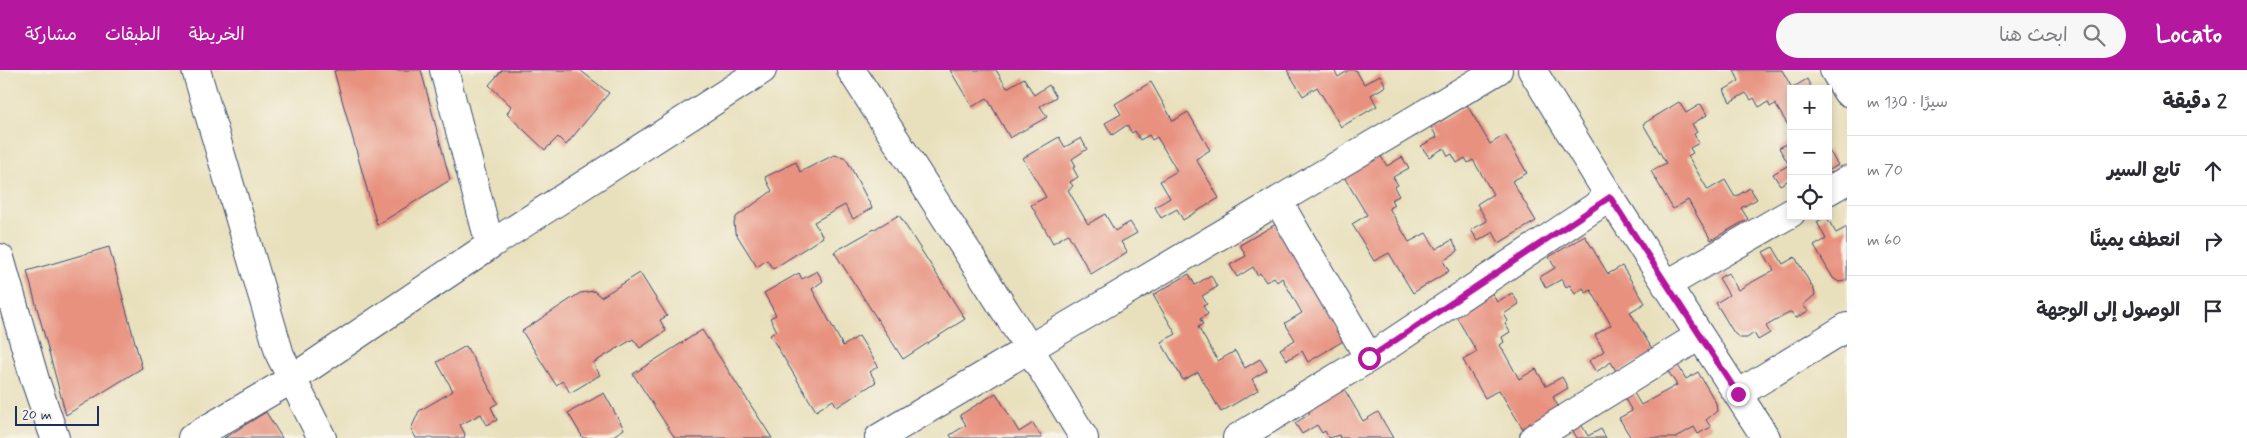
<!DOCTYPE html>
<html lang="ar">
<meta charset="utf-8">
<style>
:root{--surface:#fff;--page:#f7f7f7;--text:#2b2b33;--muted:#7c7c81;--line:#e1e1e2;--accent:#b5179e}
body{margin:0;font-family:Mynerve,"Playpen Sans Arabic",sans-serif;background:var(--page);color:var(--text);direction:rtl}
.controls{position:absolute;right:15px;top:15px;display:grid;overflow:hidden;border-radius:0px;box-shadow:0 2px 8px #0003}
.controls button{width:45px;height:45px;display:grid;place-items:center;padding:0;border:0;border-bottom:1px solid var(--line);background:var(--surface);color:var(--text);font:25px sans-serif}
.scale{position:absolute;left:15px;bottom:12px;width:84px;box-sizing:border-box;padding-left:5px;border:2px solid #1b2f5e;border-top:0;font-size:14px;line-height:18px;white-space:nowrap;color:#1b2f5e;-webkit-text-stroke:4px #f7f3e8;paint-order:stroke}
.stop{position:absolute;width:15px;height:15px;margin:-11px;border:4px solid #b5179e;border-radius:50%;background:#fff}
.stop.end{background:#b5179e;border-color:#fff;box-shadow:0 1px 5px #0008}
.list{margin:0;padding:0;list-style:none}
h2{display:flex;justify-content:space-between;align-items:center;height:65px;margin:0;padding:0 20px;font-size:21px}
h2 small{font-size:16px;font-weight:400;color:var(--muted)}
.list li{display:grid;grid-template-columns:32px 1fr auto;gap:15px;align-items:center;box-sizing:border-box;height:70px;padding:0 20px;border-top:1px solid var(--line)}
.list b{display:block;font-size:19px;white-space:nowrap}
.list em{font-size:16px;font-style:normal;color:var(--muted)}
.icon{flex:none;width:28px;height:28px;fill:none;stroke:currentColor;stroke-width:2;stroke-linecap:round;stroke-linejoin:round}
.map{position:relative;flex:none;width:1847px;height:368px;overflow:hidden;direction:ltr}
header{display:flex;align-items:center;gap:30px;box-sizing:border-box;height:70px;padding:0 25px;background:var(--accent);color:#fff}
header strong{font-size:24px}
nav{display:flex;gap:28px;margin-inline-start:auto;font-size:18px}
.search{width:350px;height:45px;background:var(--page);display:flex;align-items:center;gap:12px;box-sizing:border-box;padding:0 18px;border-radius:28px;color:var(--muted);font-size:19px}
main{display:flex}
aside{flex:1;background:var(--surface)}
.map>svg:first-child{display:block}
.building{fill:#e8917f}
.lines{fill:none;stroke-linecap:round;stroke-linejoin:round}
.street-casing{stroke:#3a4a6c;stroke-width:30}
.street{stroke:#fff;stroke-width:28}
.route{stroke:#b5179e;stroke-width:6}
</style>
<header>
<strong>Locato</strong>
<div class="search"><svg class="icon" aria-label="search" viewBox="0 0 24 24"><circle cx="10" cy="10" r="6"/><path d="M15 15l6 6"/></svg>ابحث هنا</div>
<nav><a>الخريطة</a><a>الطبقات</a><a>مشاركة</a></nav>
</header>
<main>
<aside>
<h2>2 دقيقة<small>سيرًا · 130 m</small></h2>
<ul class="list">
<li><svg class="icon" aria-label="ahead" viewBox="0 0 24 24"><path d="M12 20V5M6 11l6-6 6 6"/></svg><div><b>تابع السير</b></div><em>70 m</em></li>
<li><svg class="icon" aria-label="right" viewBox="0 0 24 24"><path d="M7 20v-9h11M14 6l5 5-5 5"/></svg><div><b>انعطف يمينًا</b></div><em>60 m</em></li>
<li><svg class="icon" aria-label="arrive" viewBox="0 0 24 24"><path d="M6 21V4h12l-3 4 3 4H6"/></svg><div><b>الوصول إلى الوجهة</b></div></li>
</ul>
</aside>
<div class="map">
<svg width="1847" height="368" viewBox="0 0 1847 368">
<rect width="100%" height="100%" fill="#f7f3e8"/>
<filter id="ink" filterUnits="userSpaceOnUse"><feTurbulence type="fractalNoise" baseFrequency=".02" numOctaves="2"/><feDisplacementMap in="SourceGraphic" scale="10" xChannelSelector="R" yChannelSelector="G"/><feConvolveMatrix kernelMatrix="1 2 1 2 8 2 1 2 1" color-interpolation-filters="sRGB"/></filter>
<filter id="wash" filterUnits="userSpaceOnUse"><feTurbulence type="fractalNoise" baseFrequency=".0096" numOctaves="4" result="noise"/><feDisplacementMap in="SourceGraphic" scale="20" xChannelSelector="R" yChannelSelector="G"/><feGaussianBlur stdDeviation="1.12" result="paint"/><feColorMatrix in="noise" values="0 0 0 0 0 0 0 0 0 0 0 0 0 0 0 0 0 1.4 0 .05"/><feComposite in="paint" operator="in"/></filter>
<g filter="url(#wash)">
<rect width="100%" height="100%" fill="#e8e0bc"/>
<g id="blocks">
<!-- building -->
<path class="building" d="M338 0H421L450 110 377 155 334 1Z
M502 0H580L609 23 566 75 558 67 545 80 507 44 511 36 489 15Z
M950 0H996L1007 18 1024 8 1034 25 1049 15 1056 27 1040 36 1047 47 1010 68 987 28 972 37Z
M1287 0H1334L1338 7 1349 0H1356L1364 14 1380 5 1386 16 1371 25 1377 36 1341 57 1317 17 1303 26Z
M1782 0 1792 18 1807 9 1812 19H1791V60L1775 34 1770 37 1768 32 1759 37 1754 28 1751 30 1746 23 1730 32 1724 20 1739 11 1734 0Z
M1151 12 1173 51 1188 42 1210 80 1196 89 1219 128 1183 150 1177 139 1161 148 1155 137 1170 128 1160 111 1177 101 1157 67 1152 70 1149 65 1140 70 1135 61 1132 63 1127 55 1112 65 1105 53 1121 44 1115 34Z
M1679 32 1686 43 1701 34 1707 45 1692 54 1697 62 1694 64 1699 73 1690 78 1693 83 1688 86 1708 120 1725 110 1735 127 1750 118 1757 129 1741 138 1748 149 1711 170 1688 130 1673 139 1651 101 1666 93 1643 54Z
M1467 35 1490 74 1505 65 1527 103 1512 111 1536 151 1499 173 1493 162 1478 171 1471 160 1487 151 1477 134 1493 124 1473 90 1468 93 1465 88 1457 93 1452 84 1448 86 1444 78 1429 87 1421 76 1437 67 1431 57Z
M1059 67 1065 77 1081 68 1087 79 1072 89 1076 96 1073 98 1078 107 1070 112 1073 116 1068 120 1088 154 1105 144 1115 161 1130 152 1137 163 1121 172 1127 182 1091 204 1068 164 1053 173 1031 135 1046 127 1023 88Z
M1791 71V109L1780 115 1773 104 1789 95 1779 78Z
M1828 79 1838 95 1828 101Z
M834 85 844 87 848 92 872 138 853 149 845 135 814 152 823 167 773 199 767 190 757 197 735 162 734 153 736 147 772 121 765 107 796 92 800 102Z
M1380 85 1387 96 1402 87 1409 98 1393 107 1398 115 1394 117 1399 126 1391 130 1394 135 1389 138 1409 172 1426 163 1436 179 1452 170 1458 181 1443 191 1449 201 1413 223 1389 183 1374 191 1352 154 1367 145 1344 107Z
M899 145 965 249 903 289 834 182Z
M1826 146 1836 163 1847 157V210L1844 211 1839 212 1833 208 1814 176 1826 169 1817 152Z
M1276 154 1345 270 1308 292 1302 281 1287 290 1280 279 1295 270 1285 253 1302 243 1282 208 1277 212 1274 207 1266 212 1260 203 1257 205 1253 197 1237 207 1230 195 1246 186 1240 175Z
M1585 166 1608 204 1622 196 1645 233 1630 242 1654 282 1617 303 1611 292 1596 302 1589 291 1604 281 1595 265 1611 255 1591 220 1586 223 1583 218 1575 224 1570 215 1566 217 1562 209 1546 218 1540 207 1555 198 1549 187Z
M109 177 142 298 66 345 27 201Z
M1773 177 1783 194 1795 187 1814 220 1815 225 1803 235 1808 241 1796 248 1791 242 1766 256 1770 263 1758 270 1754 263 1747 268H1740L1734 263 1716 233 1729 225 1719 208 1728 203 1738 220 1774 200 1763 182Z
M817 201 823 211 812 219 843 276 859 266 878 296 870 302 876 312 837 337 833 330 816 341 770 265 777 261 770 248 776 245 764 223 799 203 802 209Z
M640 203 667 246 660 250 666 261 640 278 633 269 593 293 600 305 570 323 563 311 556 315 522 261 580 223 594 221 601 227Z
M1189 204 1195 215 1211 205 1217 217 1202 226 1207 234 1203 236 1208 244 1200 249 1203 254 1198 257 1218 291 1235 281 1245 298 1260 289 1267 300 1252 309 1258 320 1221 342 1198 302 1183 310 1161 272 1176 264 1153 225Z
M1491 222 1497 232 1512 223 1519 234 1504 244 1508 251 1505 254 1510 262 1502 267 1504 272 1500 275 1519 309 1536 299 1546 316 1562 307 1568 318 1553 327 1559 338 1523 359 1499 320 1485 328 1463 290 1477 282 1454 243Z
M702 260 772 368H675L633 304Z
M466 276 498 333 491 337 497 350 487 355 481 344 460 355 465 364 464 368H416L411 359 419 341 453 321 437 292Z
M1676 292 1686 309 1698 302 1716 333 1717 341 1706 350 1711 357 1698 364 1694 357 1675 368H1631L1619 348 1632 341 1622 324 1631 318 1641 335 1677 315 1666 298Z
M1340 312 1363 351 1378 342 1393 368H1340L1339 365 1329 368 1325 361 1322 363 1317 355 1302 364 1295 353 1310 344 1304 333Z
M604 323 624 359 610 368H583L568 343Z
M996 323 1019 362 1033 353 1042 368H952L950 365 966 355 960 345Z
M266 342 282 368H224Z
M1578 349 1588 366 1601 359 1606 368H1577L1569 354Z"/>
</g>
</g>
<g filter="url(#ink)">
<use href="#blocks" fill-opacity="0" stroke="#3a4a6c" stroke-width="1"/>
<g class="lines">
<defs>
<path id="street" d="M196 0 280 285 322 368
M444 0 490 175
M851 0 1029 278 1084 368
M1532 0 1610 127 1766 368
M1834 0 1847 22
M1828 121 1847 110
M1278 131 1369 288
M0 188 35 310 55 368
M1666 215 1791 143
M1738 324 1847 257
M192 368 292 309 490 175 762 0
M879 368 1498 0
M1237 368 1369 288 1610 127
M1534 368 1699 266"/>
</defs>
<!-- street casing -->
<use href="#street" class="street-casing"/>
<!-- street -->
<use href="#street" class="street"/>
</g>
</g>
<g class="lines" filter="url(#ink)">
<!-- route -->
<path class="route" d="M1369 288 1610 127 1738 324"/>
</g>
</svg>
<div class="controls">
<button>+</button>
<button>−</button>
<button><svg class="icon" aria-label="locate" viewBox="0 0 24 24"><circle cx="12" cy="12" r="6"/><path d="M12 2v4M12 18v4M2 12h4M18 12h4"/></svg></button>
</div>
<div class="scale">20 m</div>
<div class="stop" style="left:1369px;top:288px"></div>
<div class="stop end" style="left:1738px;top:324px"></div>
</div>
</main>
